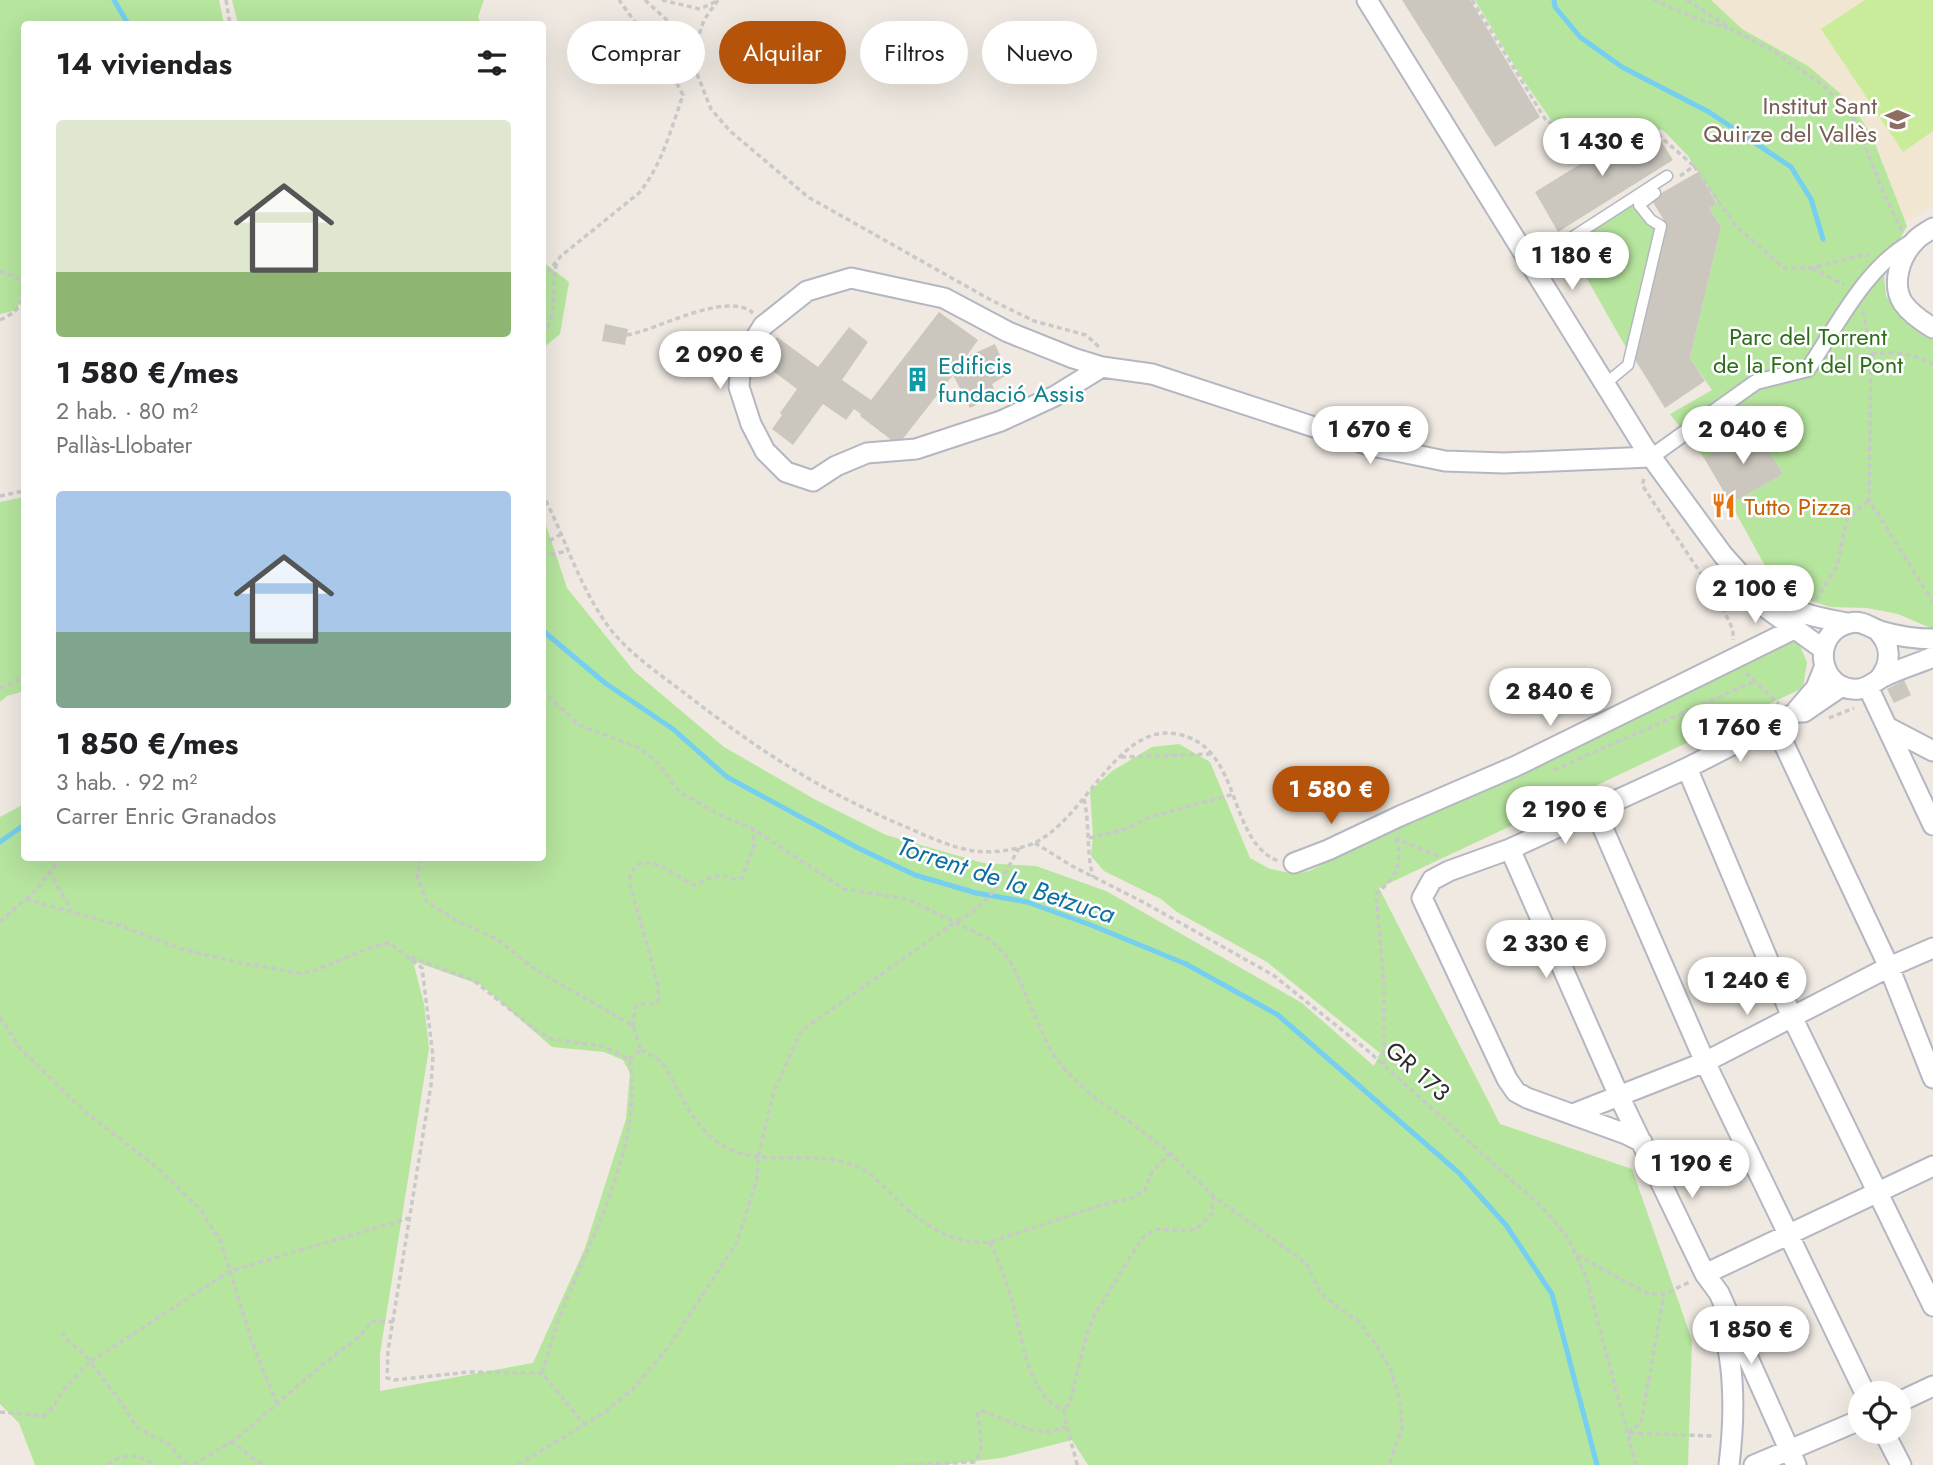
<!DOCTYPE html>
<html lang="es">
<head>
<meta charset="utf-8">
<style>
  :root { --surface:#fff; --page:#f6f6f6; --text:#202124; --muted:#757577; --accent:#b45309 }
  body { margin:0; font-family:Jost,sans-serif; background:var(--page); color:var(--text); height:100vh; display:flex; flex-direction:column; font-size:26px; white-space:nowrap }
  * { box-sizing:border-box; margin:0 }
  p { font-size:23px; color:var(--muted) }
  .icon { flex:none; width:38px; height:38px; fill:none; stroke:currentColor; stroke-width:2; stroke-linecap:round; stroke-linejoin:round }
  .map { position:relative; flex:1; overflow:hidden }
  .drawer { position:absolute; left:21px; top:21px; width:525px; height:840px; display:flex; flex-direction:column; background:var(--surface); border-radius:7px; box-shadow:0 7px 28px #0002 }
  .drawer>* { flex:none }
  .banner { position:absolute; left:567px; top:21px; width:665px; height:63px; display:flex; gap:14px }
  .fabs { position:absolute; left:1848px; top:1381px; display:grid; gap:14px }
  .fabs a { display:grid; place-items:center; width:63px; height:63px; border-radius:50%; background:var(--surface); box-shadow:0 7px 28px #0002; font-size:35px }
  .price { position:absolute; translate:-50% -60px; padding:0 16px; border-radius:24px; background:#fff; color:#222; font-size:23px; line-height:46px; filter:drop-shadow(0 2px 4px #0008) }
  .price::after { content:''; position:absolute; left:50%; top:42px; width:21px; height:16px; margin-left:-10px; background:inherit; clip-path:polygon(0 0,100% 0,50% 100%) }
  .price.active { background:var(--accent); color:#fff }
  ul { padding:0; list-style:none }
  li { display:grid; align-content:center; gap:14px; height:371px; padding:0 35px }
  li span { display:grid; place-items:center; height:217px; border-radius:7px; color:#555 }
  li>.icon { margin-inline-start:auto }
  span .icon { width:126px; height:126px; fill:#fffc; stroke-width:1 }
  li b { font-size:30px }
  h2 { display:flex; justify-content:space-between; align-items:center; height:84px; padding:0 35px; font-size:30px }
  .pill { padding:0 24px; border-radius:32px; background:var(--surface); box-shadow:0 7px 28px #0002; font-size:24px; line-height:63px }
  .pill.active { background:var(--accent); color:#fff }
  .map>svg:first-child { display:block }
</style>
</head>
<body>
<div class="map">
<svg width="1933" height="1465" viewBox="0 0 1933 1465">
  <rect width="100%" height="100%" fill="#efe9e1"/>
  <path fill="#f0e6d1" d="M1711,0H1933V205L1909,220L1901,223L1808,66L1742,29Z"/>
  <path fill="#b6e59e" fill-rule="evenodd" d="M0,0H219L224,24H24V248L21,251L24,287L17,310L0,314Z
    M232,0H484L478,17L481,24H238Z
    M1475,0H1711L1742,29L1808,66L1849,101L1872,136L1907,226L1890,258L1884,277L1886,296L1903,320L1933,338V629L1898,614L1867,608L1831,607L1808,600L1770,575L1731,504L1783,474L1755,428L1704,458L1670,414L1712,390L1690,358L1721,227L1709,208L1717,203L1688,156L1663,130L1631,126L1609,137L1553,123L1518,72Z
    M1632,202L1642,219L1659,228L1628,351L1565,240Z
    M543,262L569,282L560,334L543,348Z
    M24,497V691L7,696L0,702V502Z
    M543,516L567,588L634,671L724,747L816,800L886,835L983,863L1036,866L1106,891L1302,1003L1374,1066L1380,1053L1267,962L1177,912L1161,899L1104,871L1091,856L1093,836L1090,791L1112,771L1152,747L1179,744L1210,762L1250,858L1270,869L1295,874L1309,871L1786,639L1799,644L1807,662L1803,688L1379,888L1500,1124L1632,1169L1692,1340L1688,1465H1088L1072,1440L1001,1458L942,1465H35L19,1423L0,1404V817L24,804V858H542ZM413,961L481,985L552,1047L604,1052L623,1060L630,1073L626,1119L585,1248L533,1363L380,1391V1354L429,1048L424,1004Z"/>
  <path fill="#c9ec9a" d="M1865,0H1933V131L1903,152L1821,29Z"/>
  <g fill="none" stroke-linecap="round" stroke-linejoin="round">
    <path stroke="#75cff0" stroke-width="5" d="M114,0L128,24
      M1554,0L1555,7L1580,37L1622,67L1709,112L1791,167L1811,199L1823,239
      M542,630L605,683L673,729L727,777L858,848L915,875L976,893L1027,902L1091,925L1186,964L1278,1015L1459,1173L1506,1225L1552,1294L1597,1465
      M0,842L24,825"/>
  </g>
  <path fill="#cbc7bf" d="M1402,0H1470L1540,117L1495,147Z
    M1638,133L1652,135L1661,141L1673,160L1558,232L1535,192L1626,136Z
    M1698,172L1717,204L1709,208L1721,227L1690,358L1705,381L1665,408L1632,355L1665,222L1651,199Z
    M939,312L978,340L966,357L995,344L1008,374L992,384L994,389L987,393L989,399L970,408L953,375L898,445L860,416L861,414L854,409L846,420L823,404L793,445L772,429L782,415L780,413L797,389L773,371L776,368L761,358L777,337L818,367L849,327L868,342L842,380L871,400Z
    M605,324L628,329L625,345L602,341Z
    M1755,428L1783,474L1731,504L1704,458Z
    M1904,680L1911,695L1894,703L1887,689Z"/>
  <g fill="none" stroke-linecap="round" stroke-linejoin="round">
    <defs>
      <path id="service" d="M1531,264L1667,176
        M1605,384L1628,365L1661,226L1651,220L1639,205L1655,193"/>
      <path id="pedestrian" d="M1651,457L1756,382L1808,369C1837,326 1865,268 1911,242"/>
      <path id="minor" d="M1367,0L1644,447L1723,555L1761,597L1762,605L1823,649
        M1933,228C1927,232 1919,236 1915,241C1900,256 1891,284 1903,303C1910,313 1923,322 1933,328
        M1102,367L1055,396L1001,421L916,449L867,453L836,466L813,481L786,472L765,451L751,424L739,387L741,361L763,326L807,291L851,278L944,298L1008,332L1073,358L1102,367L1152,374L1372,446L1445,461L1504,463L1651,457
        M1761,597C1774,596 1785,606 1797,611C1813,617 1830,620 1847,623
        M1877,630C1891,644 1892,662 1880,678
        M1933,639C1915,639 1897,636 1880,631C1869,627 1862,620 1850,623C1809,632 1818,693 1859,689C1869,688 1875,681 1883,677C1899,669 1917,664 1933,657
        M1868,687L1933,825
        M1797,710L1816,688L1824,668
        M1774,723L1889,967L1933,1078
        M1887,727L1933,751
        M1687,768L1792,1017L1933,1306
        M1595,810L1705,1062L1865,1393
        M1510,849L1619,1096L1705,1274L1719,1293L1796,1465
        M1294,863L1328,850L1400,816L1516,766L1794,629
        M1573,1114L1705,1062L1889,967L1933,948
        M1642,1142L1626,1134L1527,1098L1516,1092L1507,1079L1422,898L1432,880L1449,871L1510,849L1687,768L1797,712H1804L1842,686
        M1705,1274L1933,1166
        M1719,1315C1736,1362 1735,1416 1729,1465
        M1899,1402L1933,1386
        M1884,1432L1901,1465
        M1754,1465L1860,1420"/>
    </defs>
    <use href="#service" stroke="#b4b7c1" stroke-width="13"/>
    <use href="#pedestrian" stroke="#b4b7c1" stroke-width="18"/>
    <use href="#minor" stroke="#b4b7c1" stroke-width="23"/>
    <path stroke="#c9c9c9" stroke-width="3.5" stroke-dasharray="5 3.5" stroke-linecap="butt" d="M226,0L230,24
      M645,0L668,21L691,59
      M662,0L700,9L717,1
      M1472,0L1547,122L1655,132L1694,166
      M1653,0L1698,19L1728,28
      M1687,0L1733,30L1773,51L1823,85L1854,119L1884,194L1902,231
      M691,58L704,20L718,0
      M678,82L691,59L711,109L730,131L808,197L989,299L1034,321L1086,335L1099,347
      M1680,176L1694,166L1735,225L1784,268H1812L1857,256L1869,255
      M1812,268L1844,285
      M0,271L23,280
      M542,279L561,256L639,193C662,165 671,129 683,95L668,67L619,0
      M1863,311L1871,353L1869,500L1933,602
      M0,320C30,306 19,297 24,270
      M542,334C560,315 550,285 557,262
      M627,335C657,330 727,290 753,313
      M1830,363C1866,354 1898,345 1933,364
      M1644,479L1642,485L1721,604L1733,630V640
      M542,493C566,539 579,588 611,630C632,656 661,675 687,695C757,749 818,789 899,824C923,834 948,847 974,851C991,853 1010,851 1026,846C1083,829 1114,722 1177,734C1243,746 1226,840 1278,861
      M0,496L24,491
      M542,545L561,534
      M542,556L568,551
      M1816,600L1837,566L1847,519L1869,500
      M1746,673L1779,704
      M0,688L24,678
      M542,690L579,725L640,748L658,763L676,788L683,794L718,814L753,829L844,889L907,899L991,940L1008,958L1014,968L1051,1052L1067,1072L1092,1096L1134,1125L1170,1153L1213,1196L1306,1263L1320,1292L1336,1306L1358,1321L1375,1343L1391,1370L1400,1401L1402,1429L1389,1465
      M1829,718L1854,708
      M1121,757L1211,754
      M1554,770L1755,681
      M1084,799C1090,825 1086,851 1093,877
      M1399,837L1397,839L1438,856
      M1089,838L1126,829L1150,817L1234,794
      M1035,843L1072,866L1143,902L1273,975L1367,1050L1545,1210L1568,1238L1586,1277L1636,1465
      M422,858L417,875L426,901L459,922L497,939L533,968L633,1026L641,1050
      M49,871L71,910
      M26,899L125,927L181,949L242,963L299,973L311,972L372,947L389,943L422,968L433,1056L431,1085L388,1351L387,1378L394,1380L469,1372L542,1373L584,1424
      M0,922L38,888L61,858
      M411,957L473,980L536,1030L552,1039L605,1047L629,1059C646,1130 595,1231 568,1296C557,1321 550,1347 542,1373
      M0,1017L19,1047L84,1111L154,1165L200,1209L221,1242L252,1342L277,1404
      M633,1026L635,1007L641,1004H656L659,999L658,985L629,881C638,841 675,877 694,885C714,877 715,872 737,880L742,878L754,846L753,829
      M641,1050C647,1053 654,1056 660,1061C666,1066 669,1076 674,1083C686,1106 699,1131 722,1145C759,1169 813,1148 856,1166C871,1172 882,1185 893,1196C919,1222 952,1246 990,1242L1101,1205L1132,1198L1145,1190L1152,1172L1170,1153
      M629,1059L641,1050
      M1384,1064V984L1376,894C1396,877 1404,864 1396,838
      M990,1242C999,1262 1007,1283 1013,1304C1022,1337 1028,1397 1064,1410
      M1577,1255L1648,1294H1664L1690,1282
      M62,1332C69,1346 82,1349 90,1362L230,1271L409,1218
      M0,1412L44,1416L55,1405L62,1391L90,1362L122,1403L136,1427L168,1444L187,1465
      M1628,1433L1641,1423L1664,1294
      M1630,1433L1713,1436
      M230,1442C242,1447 251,1459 264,1465
      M108,1465C124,1451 138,1455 155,1465
      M194,1465L237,1438L327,1361L360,1336L372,1321L393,1322
      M518,1465L605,1412L632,1390L668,1348L737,1242L757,1179L758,1157L774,1091L801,1031L954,923C992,903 999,883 1019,848
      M902,1465L974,1462C987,1449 978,1430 978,1412L983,1411L1031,1430L1048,1432L1066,1427
      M1077,1465C1073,1446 1066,1429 1064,1410L1070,1402L1086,1337L1094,1316L1142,1238L1156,1229L1185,1231L1196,1229L1212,1214L1213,1196"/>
    <use href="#service" stroke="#fff" stroke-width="10"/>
    <use href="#pedestrian" stroke="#fff" stroke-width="14"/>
    <use href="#minor" stroke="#fff" stroke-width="19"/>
  </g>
  <defs>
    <symbol id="school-bare" viewBox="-9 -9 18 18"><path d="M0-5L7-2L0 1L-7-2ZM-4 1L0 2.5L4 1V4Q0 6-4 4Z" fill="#8d6e63" stroke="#fff" stroke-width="2.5" paint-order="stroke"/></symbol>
    <symbol id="building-bare" viewBox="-9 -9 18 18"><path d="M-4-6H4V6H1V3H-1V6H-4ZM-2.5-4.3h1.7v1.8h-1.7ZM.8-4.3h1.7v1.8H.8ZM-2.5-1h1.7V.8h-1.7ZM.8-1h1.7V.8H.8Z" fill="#0f9aa8" stroke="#fff" stroke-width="2.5" paint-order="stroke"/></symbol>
    <symbol id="restaurant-bare" viewBox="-9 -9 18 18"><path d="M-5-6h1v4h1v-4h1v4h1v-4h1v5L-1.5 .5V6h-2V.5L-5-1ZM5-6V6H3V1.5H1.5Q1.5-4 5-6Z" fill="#e8710a" stroke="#fff" stroke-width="2.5" paint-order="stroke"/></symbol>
  </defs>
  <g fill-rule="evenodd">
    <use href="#school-bare" x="1880" y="102" width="35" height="35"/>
    <use href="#building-bare" x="900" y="362" width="35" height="35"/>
    <use href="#restaurant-bare" x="1706" y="488" width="35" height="35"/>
  </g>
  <g text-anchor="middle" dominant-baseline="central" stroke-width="5" stroke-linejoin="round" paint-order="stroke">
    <g font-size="24" fill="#785e54" stroke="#fff" text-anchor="end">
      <text x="1877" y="105">Institut Sant<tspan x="1877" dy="28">Quirze del Vallès</tspan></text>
    </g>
    <g font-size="24" fill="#2c6e1b" stroke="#fff">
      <text x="1808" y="336">Parc del Torrent<tspan x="1808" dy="28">de la Font del Pont</tspan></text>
    </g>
    <g font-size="24" fill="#0d838f" stroke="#fff" text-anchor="start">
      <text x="938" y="365">Edificis<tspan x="938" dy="28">fundació Assis</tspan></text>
    </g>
    <g font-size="24" fill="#c56008" stroke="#fff" text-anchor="start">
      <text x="1744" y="506">Tutto Pizza</text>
    </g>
    <g font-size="24" fill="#2e2e2e" stroke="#fff">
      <text transform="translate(1418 1071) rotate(41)">GR 173</text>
    </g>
    <g font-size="26" font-style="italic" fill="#0d6fa3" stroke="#fff">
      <text transform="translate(1006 880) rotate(18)">Torrent de la Betzuca</text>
    </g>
  </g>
</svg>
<div class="fabs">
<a><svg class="icon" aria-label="locate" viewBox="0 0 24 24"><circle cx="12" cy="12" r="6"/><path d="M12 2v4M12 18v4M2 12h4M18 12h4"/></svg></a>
</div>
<b class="price" style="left:1602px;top:178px">1 430 €</b>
<b class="price" style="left:1572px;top:292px">1 180 €</b>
<b class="price" style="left:720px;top:391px">2 090 €</b>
<b class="price" style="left:1370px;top:466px">1 670 €</b>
<b class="price" style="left:1743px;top:466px">2 040 €</b>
<b class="price" style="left:1755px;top:625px">2 100 €</b>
<b class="price" style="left:1550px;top:728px">2 840 €</b>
<b class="price" style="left:1740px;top:764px">1 760 €</b>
<b class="price active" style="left:1331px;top:826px">1 580 €</b>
<b class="price" style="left:1565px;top:846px">2 190 €</b>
<b class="price" style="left:1546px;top:980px">2 330 €</b>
<b class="price" style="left:1747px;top:1017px">1 240 €</b>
<b class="price" style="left:1692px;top:1200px">1 190 €</b>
<b class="price" style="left:1751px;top:1366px">1 850 €</b>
<div class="banner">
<a class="pill">Comprar</a>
<a class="pill active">Alquilar</a>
<a class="pill">Filtros</a>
<a class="pill">Nuevo</a>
</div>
<section class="drawer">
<h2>14 viviendas<svg class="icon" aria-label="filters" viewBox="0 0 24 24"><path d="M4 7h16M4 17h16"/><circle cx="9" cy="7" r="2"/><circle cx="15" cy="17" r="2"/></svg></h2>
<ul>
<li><span style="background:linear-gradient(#dfe7d0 70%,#8fb573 0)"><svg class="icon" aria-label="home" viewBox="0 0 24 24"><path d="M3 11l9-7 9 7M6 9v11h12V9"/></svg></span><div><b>1 580 €/mes</b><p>2 hab. · 80 m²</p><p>Pallàs-Llobater</p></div></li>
<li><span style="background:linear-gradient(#a9c7e8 65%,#7fa58c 0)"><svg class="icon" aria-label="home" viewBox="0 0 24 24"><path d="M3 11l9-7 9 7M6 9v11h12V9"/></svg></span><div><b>1 850 €/mes</b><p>3 hab. · 92 m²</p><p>Carrer Enric Granados</p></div></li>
</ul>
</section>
</div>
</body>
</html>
